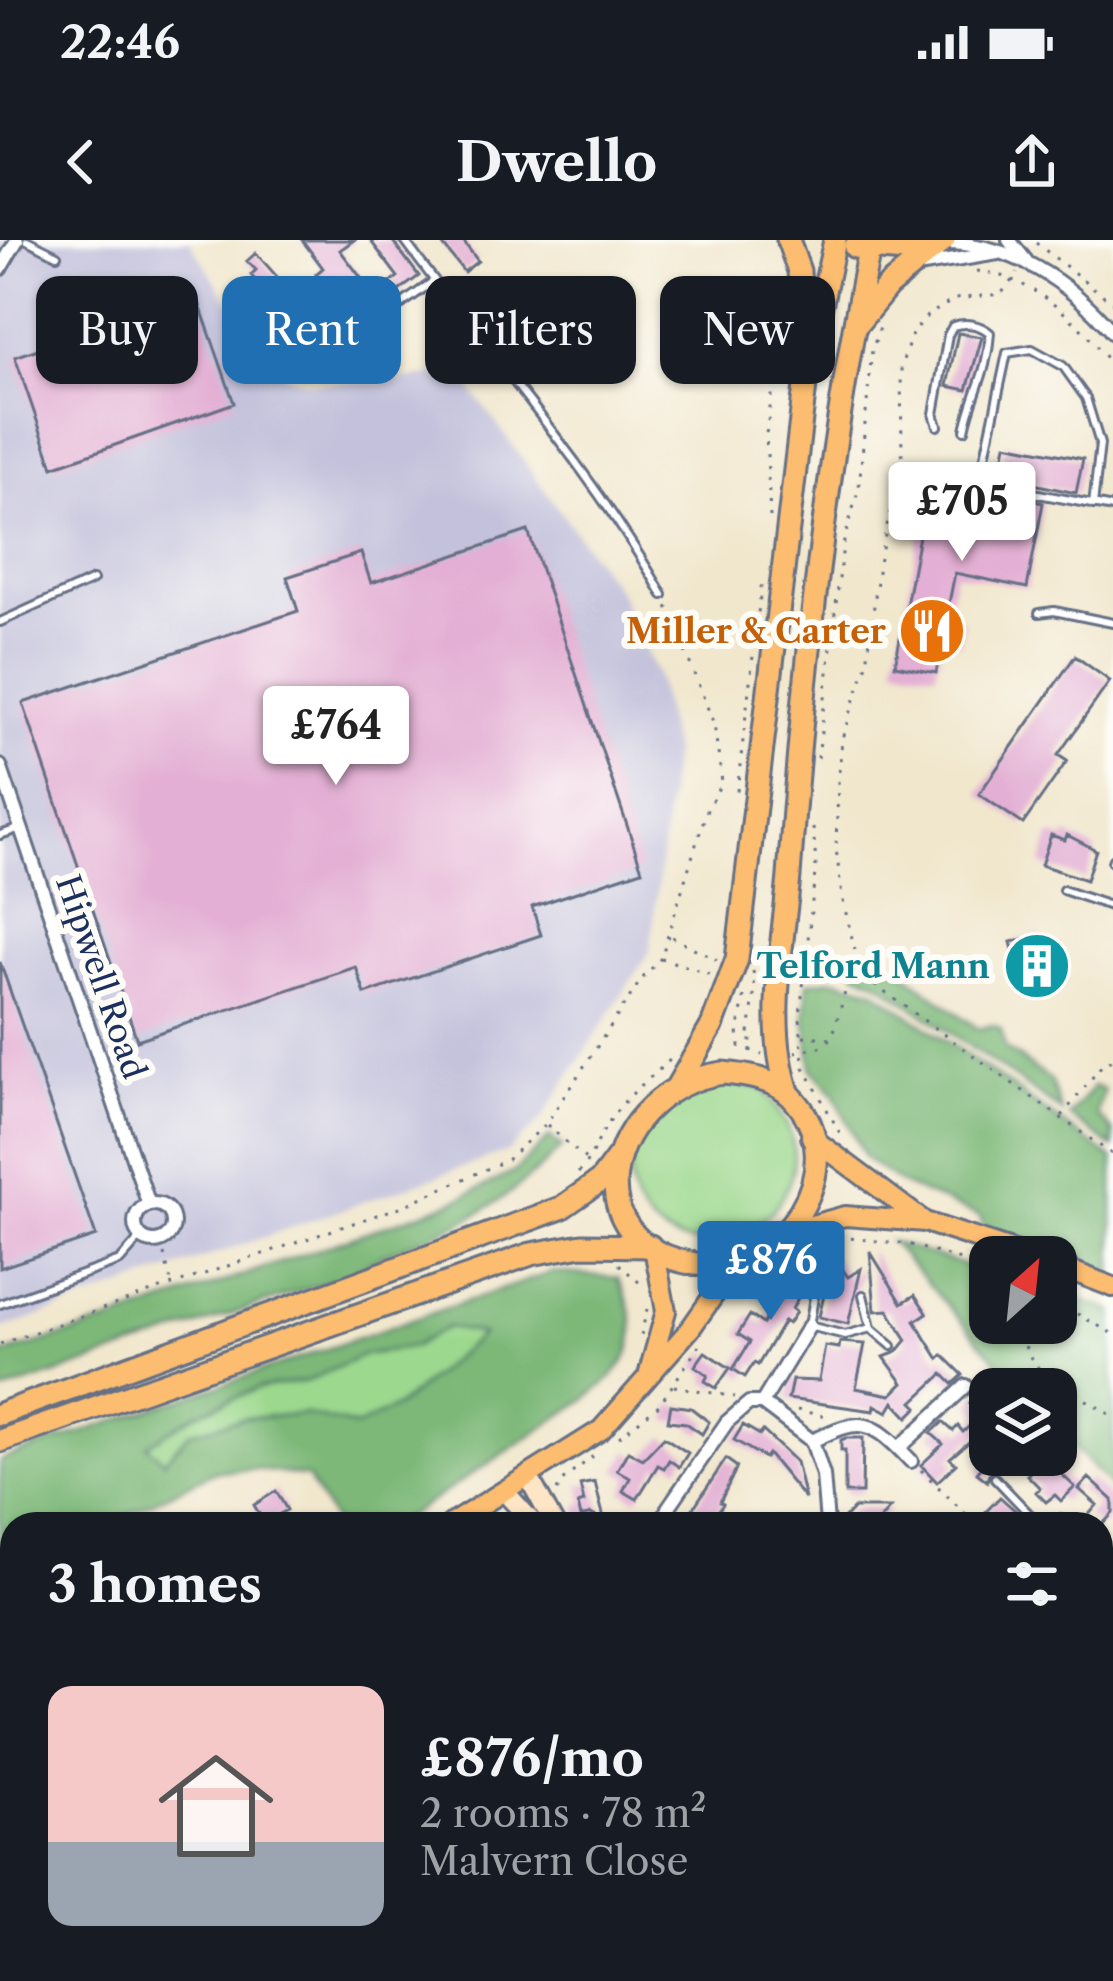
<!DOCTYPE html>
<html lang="en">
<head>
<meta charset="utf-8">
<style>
  :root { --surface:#171b24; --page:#20242c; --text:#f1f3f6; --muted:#9ea1a6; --accent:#1f6fb2 }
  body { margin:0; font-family:"Libre Caslon Text",serif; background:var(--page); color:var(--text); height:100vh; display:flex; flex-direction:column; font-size:45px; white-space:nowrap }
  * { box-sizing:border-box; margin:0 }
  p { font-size:39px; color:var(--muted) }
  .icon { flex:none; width:66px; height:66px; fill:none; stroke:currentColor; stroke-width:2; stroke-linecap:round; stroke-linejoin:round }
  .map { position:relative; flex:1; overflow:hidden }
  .details { position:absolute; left:0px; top:1272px; width:1113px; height:471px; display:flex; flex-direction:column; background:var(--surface); border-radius:36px 36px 0 0; box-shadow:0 3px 9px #0004 }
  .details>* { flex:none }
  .guide { position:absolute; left:36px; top:36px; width:1041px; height:108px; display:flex; gap:24px }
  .needle { width:78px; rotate:27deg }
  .fabs { position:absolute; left:969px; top:996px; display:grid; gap:24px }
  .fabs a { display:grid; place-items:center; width:108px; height:108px; border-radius:24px; background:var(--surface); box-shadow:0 3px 9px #0004; font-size:60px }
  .price { position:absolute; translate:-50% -102px; padding:0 27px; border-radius:12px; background:#fff; color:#222; font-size:39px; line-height:78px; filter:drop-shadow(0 3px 6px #0008) }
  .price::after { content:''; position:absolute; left:50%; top:72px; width:36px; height:27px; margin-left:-18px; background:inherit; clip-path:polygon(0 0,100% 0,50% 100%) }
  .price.on { background:var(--accent); color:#fff }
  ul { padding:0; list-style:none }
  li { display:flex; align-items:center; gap:36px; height:300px; padding:0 48px }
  li span { display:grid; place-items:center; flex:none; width:336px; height:240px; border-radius:24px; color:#555 }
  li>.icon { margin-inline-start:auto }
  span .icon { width:144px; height:144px; fill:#fffc; stroke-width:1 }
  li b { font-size:51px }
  h2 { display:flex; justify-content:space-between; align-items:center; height:144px; padding:0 48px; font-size:51px }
  .pill { padding:0 42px; border-radius:24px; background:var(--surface); box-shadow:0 3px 9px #0004; font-size:42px; line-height:108px }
  .pill.on { background:var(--accent); color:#fff }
  .status { display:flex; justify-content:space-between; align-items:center; height:84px; padding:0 60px; background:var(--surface); direction:ltr }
  .status svg { height:33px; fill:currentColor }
  header { display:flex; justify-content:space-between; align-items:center; height:156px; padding:0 48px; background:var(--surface); font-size:54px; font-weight:700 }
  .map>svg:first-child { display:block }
</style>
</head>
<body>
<div class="status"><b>22:46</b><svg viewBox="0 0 49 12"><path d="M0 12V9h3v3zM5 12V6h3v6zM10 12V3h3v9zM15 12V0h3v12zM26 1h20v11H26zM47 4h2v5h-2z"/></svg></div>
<header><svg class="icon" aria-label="back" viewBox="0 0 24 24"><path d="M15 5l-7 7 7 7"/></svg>Dwello<svg class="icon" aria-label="share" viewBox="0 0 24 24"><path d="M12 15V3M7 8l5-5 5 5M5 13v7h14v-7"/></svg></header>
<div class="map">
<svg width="1113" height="1741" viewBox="0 0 1113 1741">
  <rect width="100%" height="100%" fill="#fdfcf7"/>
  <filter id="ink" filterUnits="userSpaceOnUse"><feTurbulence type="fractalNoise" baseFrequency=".00833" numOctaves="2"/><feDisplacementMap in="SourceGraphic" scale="24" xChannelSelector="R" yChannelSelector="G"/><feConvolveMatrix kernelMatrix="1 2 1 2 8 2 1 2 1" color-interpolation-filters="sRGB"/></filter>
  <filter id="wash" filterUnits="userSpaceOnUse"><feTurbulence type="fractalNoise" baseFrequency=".004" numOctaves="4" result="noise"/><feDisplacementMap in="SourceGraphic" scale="48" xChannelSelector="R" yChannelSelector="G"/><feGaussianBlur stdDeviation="2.7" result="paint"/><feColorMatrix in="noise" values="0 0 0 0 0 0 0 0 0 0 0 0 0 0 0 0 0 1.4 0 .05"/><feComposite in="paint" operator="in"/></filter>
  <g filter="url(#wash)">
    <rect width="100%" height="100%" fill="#f1e7cd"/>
    <path fill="#c3c1db" d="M0,0H189L269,123L287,136L311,143H377L459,132L619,352L656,433L673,512L650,711L541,880L509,911L0,1090Z"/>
    <path fill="#9cd88d" stroke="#5c8476" stroke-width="3" d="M717,842L763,849C774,864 786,879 791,896C813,978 695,1044 642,972C630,955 627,930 635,910C647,878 685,851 717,842Z
      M447,1087L483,1094L401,1164L357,1187L305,1174L164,1222L146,1204L199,1172L259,1148L307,1141L364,1115L414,1106Z
      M825,1731H949L946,1741H826Z"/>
    <path fill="#7db878" stroke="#4c746b" stroke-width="3" fill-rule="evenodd" d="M864,713L898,728L978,789L993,785L1001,790L1005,808L1050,840L1061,871L877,741L856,732Z
      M833,739L873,749L1113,919V1032L983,985L980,976L903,945L865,918L833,852L812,829L805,775L808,742Z
      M1094,846L1104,850L1097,875L1113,891V908L1069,876Z
      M550,897L562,907C528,942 491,970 446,989C410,1005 387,1009 353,1033L0,1153V1115L116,1080L447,964L514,932Z
      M891,1002L990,1033V1083H1056V1053L1113,1071V1250L1056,1187V1149H1022Z
      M553,1032L618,1038C648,1100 633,1124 580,1163L396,1284H335L307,1237L255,1229L215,1231L109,1284H12V1333L0,1339V1220ZM447,1087L482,1094L401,1164L357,1187L305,1174L244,1178L190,1192L164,1221L147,1205L199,1172L259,1148L307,1141L364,1115L414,1106Z"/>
    <g id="blocks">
      <path fill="#e3afd4" d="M302,0H354L340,10L374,55L398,37L370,0H392L419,36L311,116L260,57L264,52L251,35L256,30L247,21L256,13L279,39L274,43L314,96L345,73L316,34L323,28Z
        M439,0H462L478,21L464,32Z
        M196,54L234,163L53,227L15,117Z
        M958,93L982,97L967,150L947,146Z
        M1006,204L1083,219L1076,253L1000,237Z
        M928,247L995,260L997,253L1043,263L1027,348L955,333L946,378L964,381L960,404L942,400L936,433L895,425Z
        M528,291L642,630L532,667L541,695L365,754L356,727L137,800L23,463L298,371L287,337L361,313L371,343Z
        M1075,416L1110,441L1058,515L1067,521L1023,584L979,554Z
        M1051,595L1065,600L1067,595L1096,610L1086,640L1041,625Z
        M1040,695L1046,715L1054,713L1060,737L1053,739L1056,749L1026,757L1011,702Z
        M0,722L96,996L0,1028Z
        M870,1011L902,1063L915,1055L927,1073L915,1081L939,1119L943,1115L963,1135L953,1144L943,1134L913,1162L918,1167L908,1177L894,1162L888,1172L875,1165L874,1171L788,1159L792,1140L819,1141L825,1106L839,1108L840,1102L865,1104L856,1148L891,1155L903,1143L884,1117L897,1112L907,1100L888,1070L875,1071Z
        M833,1016L848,1037L861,1029L848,1084L819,1077Z
        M818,1020L792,1069L796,1072L788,1084L784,1081L758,1125L754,1123L745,1137L733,1129L750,1102L738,1094L750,1075L763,1084L792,1037Z
        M705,1112L730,1128L716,1148L705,1141L708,1135L695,1126Z
        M981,1152L990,1161V1184L950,1218L956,1224L937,1242L921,1225L943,1204L931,1193L943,1182L953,1191L958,1186L963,1192L981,1175L970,1164Z
        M671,1165L691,1168L709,1182L702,1194L686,1183L668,1181Z
        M743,1185L760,1195L763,1191L796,1222L805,1259L768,1214L765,1218L734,1200Z
        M664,1197L688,1213L679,1227L669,1220L664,1228L658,1225L637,1259L623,1251L630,1238L617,1230L628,1211L643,1219Z
        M846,1198H863L862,1253H845V1210H841V1200Z
        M992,1215H1041L1075,1247L1061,1261L1055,1255L1046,1262L1036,1252L1040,1248L1027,1235L1032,1230L1006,1218L989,1234L987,1241L977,1233Z
        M726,1219L737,1227L720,1262L723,1264L711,1282L692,1270Z
        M1089,1238L1113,1260V1273L1101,1286L1087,1277L1097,1265L1079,1249Z
        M595,1242L599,1259L605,1282L591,1274L581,1277L578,1264L584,1262L580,1245Z
        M276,1251L287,1270L276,1276L281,1284H265L254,1265Z
        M1000,1257L1018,1273L1008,1284H974Z
        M854,1268H890L876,1284H839Z
        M1113,1461V1516L1101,1500V1470Z"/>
    </g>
  </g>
  <g filter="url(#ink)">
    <use href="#blocks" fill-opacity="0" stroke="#666f85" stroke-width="3"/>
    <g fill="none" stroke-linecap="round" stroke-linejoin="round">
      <defs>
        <path id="lane" d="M27,0L57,15
          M404,0C491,118 591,228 663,355
          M260,66L297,118L315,126L434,41
          M938,186L934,174L948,95L953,86C965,82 980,84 990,93C988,132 972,155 965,190
          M1093,265L1100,204L1086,158L1063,126L1032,109L1007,113L984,221L990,240L1001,247L1113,268
          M1039,373L1054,371L1113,383
          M0,382L93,340
          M0,595L18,589
          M1112,622L1113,619
          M1063,650L1113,667
          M817,1040L809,1086L845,1095L871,1088L863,1055
          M0,1064L120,1021L141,997
          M871,1088L892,1106
          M995,1238L1039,1284"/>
        <path id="street" d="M1009,0L1026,21
          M942,3C1011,2 1070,42 1113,93
          M917,26L998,13
          M0,29L17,0
          M0,526L149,965
          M135 983a19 19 0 1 1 38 0a19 19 0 1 1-38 0Z
          M762,1163L809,1086
          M812,1201L823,1235L827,1284
          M899,1208L966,1146
          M663,1284L668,1268L727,1182L749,1163H762L812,1201C863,1175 872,1180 911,1221
          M1058,1284L1061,1281
          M0,1428L12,1417
          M0,1618L7,1623
          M36,1741L41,1731
          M670,1741L676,1731"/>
        <path id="secondary" d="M529,1238L554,1284
          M505,1252L534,1284
          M1101,1402L1113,1414
          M1101,1654L1113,1647
          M367,1731L375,1741
          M1072,1731L1074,1741
          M210,1741L215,1731"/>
        <path id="primary" d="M811,897L925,982
          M787,992L845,976L925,982L1033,1017
          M1056,1025L1113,1047
          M649,1132L666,1071L654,1009
          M451,1284L601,1190L690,1089L737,1022
          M0,1718L12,1704"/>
        <path id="highway" d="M788,0L799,31L804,113
          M855,7L905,11L931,9
          M857,84L888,46L944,0
          M723,833C745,835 774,839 791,856C857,923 783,1037 696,1024C567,1005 605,850 723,833Z
          M678,845L712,786L737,719L806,137L835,0
          M789,854C765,786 783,706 789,636C804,424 828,209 871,0
          M0,1174L561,968L600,941L618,917
          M0,1201L531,1014L582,1005L650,1006"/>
      </defs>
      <use href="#lane" stroke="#666f85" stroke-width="12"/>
      <use href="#street" stroke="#666f85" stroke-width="18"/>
      <use href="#secondary" stroke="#666f85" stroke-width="24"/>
      <use href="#primary" stroke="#666f85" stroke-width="24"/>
      <use href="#highway" stroke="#666f85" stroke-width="27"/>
      <path stroke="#666f85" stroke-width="3" stroke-dasharray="3 9" stroke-linecap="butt" d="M1036,3L1113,63
        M977,31C1032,36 1084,85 1113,128
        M770,277L766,194L783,84
        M818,518L843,305L859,247L872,110L881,84
        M737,551L762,340
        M813,588L816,623L800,776L802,812L804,827L842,897
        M672,697L717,720
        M661,718L709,734
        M753,731L755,749L748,801H758
        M853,735L873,744L1113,915
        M744,757L738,792L740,806L762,815
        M803,796L830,798
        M795,812L820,807L832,798L856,714L842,657L836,608L838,543L842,498L867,424L879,323L902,216L901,126L912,94L927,76L955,59L1001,54L1018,33
        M1062,876L1102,825L1113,819
        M547,885L589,922
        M578,933C593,918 597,899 609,882C625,856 651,838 673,817
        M839,997L908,1004L990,1029
        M164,1014L172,1046
        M619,1024L643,1046
        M740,1050L760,1033
        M1056,1062L1113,1094
        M1032,1083L1025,1110L1042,1133L1113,1176
        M641,1095L647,1069
        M0,1104L403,966L507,920L546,884L641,740L661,718L707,569L722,542L714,484L666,363
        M674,1146L735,1157
        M797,1170L828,1177
        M619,1197L659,1165L699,1106
        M921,1230L976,1284
        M557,1251L562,1241L597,1213
        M566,1731L589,1741
        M14,1741L20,1731
        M897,1741V1731"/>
      <use href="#lane" stroke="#fff" stroke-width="6"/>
      <use href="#street" stroke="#fff" stroke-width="12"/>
      <use href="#secondary" stroke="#fee5c5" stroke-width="18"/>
      <use href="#primary" stroke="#fcbd6f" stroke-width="18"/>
      <use href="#highway" stroke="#fcbd6f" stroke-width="21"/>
    </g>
  </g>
  <defs>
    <symbol id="restaurant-disc" viewBox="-11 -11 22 22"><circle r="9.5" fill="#e8710a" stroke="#fdfcf7"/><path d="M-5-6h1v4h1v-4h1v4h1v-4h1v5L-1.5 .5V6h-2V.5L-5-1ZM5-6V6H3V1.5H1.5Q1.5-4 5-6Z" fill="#fff"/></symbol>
    <symbol id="building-disc" viewBox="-11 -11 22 22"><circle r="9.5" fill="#0f9aa8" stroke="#fdfcf7"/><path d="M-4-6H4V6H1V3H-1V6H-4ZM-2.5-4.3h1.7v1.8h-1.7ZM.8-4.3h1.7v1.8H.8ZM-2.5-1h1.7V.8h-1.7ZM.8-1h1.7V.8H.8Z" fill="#fff"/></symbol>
  </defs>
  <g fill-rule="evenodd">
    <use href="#restaurant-disc" x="894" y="353" width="76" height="76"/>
    <use href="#building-disc" x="999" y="688" width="76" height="76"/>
  </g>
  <g text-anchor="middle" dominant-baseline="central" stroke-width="12" stroke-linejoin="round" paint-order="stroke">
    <g font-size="33" font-weight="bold" fill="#c56008" stroke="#fdfcf7" text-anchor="end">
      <text x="886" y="391">Miller &amp; Carter</text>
    </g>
    <g font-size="33" font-weight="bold" fill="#0d838f" stroke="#fdfcf7" text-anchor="end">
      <text x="990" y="726">Telford Mann</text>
    </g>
    <g font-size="33" fill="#1b2f5e" stroke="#fdfcf7">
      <text transform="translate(101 737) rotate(71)">Hipwell Road</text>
    </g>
  </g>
</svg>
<div class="fabs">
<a><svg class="needle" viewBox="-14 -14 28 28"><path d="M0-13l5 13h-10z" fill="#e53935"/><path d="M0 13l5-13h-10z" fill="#9ea1a6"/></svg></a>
<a><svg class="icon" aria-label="layers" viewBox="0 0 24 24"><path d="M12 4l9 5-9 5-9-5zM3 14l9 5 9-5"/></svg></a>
</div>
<b class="price" style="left:962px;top:324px">£705</b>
<b class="price" style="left:336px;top:548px">£764</b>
<b class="price on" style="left:771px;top:1083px">£876</b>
<div class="guide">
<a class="pill">Buy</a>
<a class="pill on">Rent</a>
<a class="pill">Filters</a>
<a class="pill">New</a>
</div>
<section class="details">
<h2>3 homes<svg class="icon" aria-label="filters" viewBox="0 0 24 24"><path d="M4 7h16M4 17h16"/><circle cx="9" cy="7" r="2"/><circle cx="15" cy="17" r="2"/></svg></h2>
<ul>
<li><span style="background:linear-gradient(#f6c9c9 65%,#9aa5b1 0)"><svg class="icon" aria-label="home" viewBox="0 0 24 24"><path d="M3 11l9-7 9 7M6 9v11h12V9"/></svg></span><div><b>£876/mo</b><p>2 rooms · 78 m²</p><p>Malvern Close</p></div></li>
</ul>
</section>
</div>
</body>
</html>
